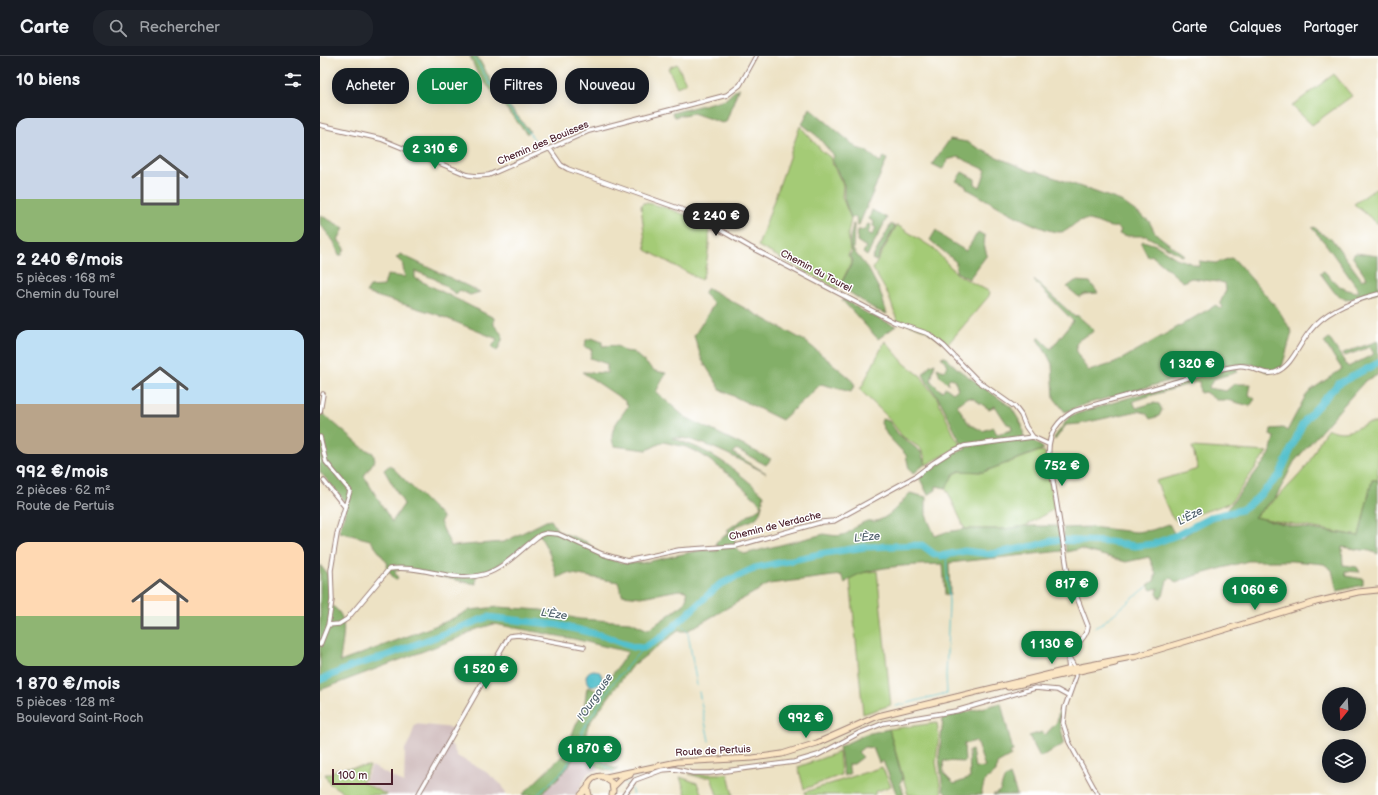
<!DOCTYPE html>
<html lang="fr">
<head>
<meta charset="utf-8">
<style>
  :root { --surface:#171b24; --page:#20242c; --text:#f1f3f6; --muted:#9ea1a6; --line:#363941; --accent:#0b8043 }
  body { margin:0; font-family:"Balsamiq Sans",sans-serif; background:var(--page); color:var(--text); height:100vh; display:flex; flex-direction:column; font-size:15px; white-space:nowrap }
  * { box-sizing:border-box; margin:0 }
  p { font-size:13px; color:var(--muted) }
  .icon { flex:none; width:22px; height:22px; fill:none; stroke:currentColor; stroke-width:2; stroke-linecap:round; stroke-linejoin:round }
  .map { position:relative; flex:1; overflow:hidden }
  .drawer { display:flex; flex-direction:column; background:var(--surface); width:320px }
  .drawer>* { flex:none }
  .banner { position:absolute; left:12px; top:12px; width:380px; height:36px; display:flex; gap:8px }
  .needle { width:26px; rotate:198deg }
  .buttons { position:absolute; left:1002px; top:631px; display:grid; gap:8px }
  .buttons a { display:grid; place-items:center; width:44px; height:44px; border-radius:50%; background:var(--surface); box-shadow:0 2px 10px #0003; font-size:20px }
  .scale { position:absolute; left:12px; bottom:10px; width:61px; box-sizing:border-box; padding-left:4px; border:2px solid #4a1f2b; border-top:0; font-size:11px; line-height:14px; white-space:nowrap; color:#4a1f2b; -webkit-text-stroke:3px #fff; paint-order:stroke }
  .price { position:absolute; translate:-50% -34px; padding:0 9px; border-radius:14px; background:var(--accent); color:#fff; font-size:13px; line-height:26px; filter:drop-shadow(0 1px 2px #0008) }
  .price::after { content:''; position:absolute; left:50%; top:24px; width:12px; height:9px; margin-left:-6px; background:inherit; clip-path:polygon(0 0,100% 0,50% 100%) }
  .price.current { background:#222; color:#fff }
  ul { padding:0; list-style:none }
  li { display:grid; align-content:center; gap:8px; height:212px; padding:0 16px }
  li span { display:grid; place-items:center; height:124px; border-radius:12px; color:#555 }
  li>.icon { margin-inline-start:auto }
  span .icon { width:72px; height:72px; fill:#fffc; stroke-width:1 }
  li b { font-size:17px }
  h2 { display:flex; justify-content:space-between; align-items:center; height:48px; padding:0 16px; font-size:17px }
  .pill { padding:0 14px; border-radius:16px; background:var(--surface); box-shadow:0 2px 10px #0003; font-size:14px; line-height:36px }
  .pill.current { background:var(--accent); color:#fff }
  header { display:flex; align-items:center; gap:24px; box-sizing:border-box; height:56px; padding:0 20px; background:var(--surface); border-bottom:1px solid var(--line) }
  header strong { font-size:19px }
  nav { display:flex; gap:22px; margin-inline-start:auto; font-size:14px }
  .search { width:280px; height:36px; background:var(--page); display:flex; align-items:center; gap:10px; box-sizing:border-box; padding:0 14px; border-radius:16px; color:var(--muted); font-size:15px }
  main { display:flex; flex:1; min-height:0 }
  .map>svg:first-child { display:block }
</style>
</head>
<body>
<header>
<strong>Carte</strong>
<div class="search"><svg class="icon" aria-label="search" viewBox="0 0 24 24"><circle cx="10" cy="10" r="6"/><path d="M15 15l6 6"/></svg>Rechercher</div>
<nav><a>Carte</a><a>Calques</a><a>Partager</a></nav>
</header>
<main>
<section class="drawer">
<h2>10 biens<svg class="icon" aria-label="filters" viewBox="0 0 24 24"><path d="M4 7h16M4 17h16"/><circle cx="9" cy="7" r="2"/><circle cx="15" cy="17" r="2"/></svg></h2>
<ul>
<li><span style="background:linear-gradient(#c9d6e8 65%,#8fb573 0)"><svg class="icon" aria-label="home" viewBox="0 0 24 24"><path d="M3 11l9-7 9 7M6 9v11h12V9"/></svg></span><div><b>2 240 €/mois</b><p>5 pièces · 168 m²</p><p>Chemin du Tourel</p></div></li>
<li><span style="background:linear-gradient(#bfe0f5 60%,#b9a48a 0)"><svg class="icon" aria-label="home" viewBox="0 0 24 24"><path d="M3 11l9-7 9 7M6 9v11h12V9"/></svg></span><div><b>992 €/mois</b><p>2 pièces · 62 m²</p><p>Route de Pertuis</p></div></li>
<li><span style="background:linear-gradient(#ffd9b3 60%,#8fb573 0)"><svg class="icon" aria-label="home" viewBox="0 0 24 24"><path d="M3 11l9-7 9 7M6 9v11h12V9"/></svg></span><div><b>1 870 €/mois</b><p>5 pièces · 128 m²</p><p>Boulevard Saint-Roch</p></div></li>
</ul>
</section>
<div class="map">
<svg width="1058" height="739" viewBox="0 0 1058 739">
  <rect width="100%" height="100%" fill="#fff"/>
  <filter id="ink" filterUnits="userSpaceOnUse"><feTurbulence type="fractalNoise" baseFrequency=".025" numOctaves="2"/><feDisplacementMap in="SourceGraphic" scale="8" xChannelSelector="R" yChannelSelector="G"/><feConvolveMatrix kernelMatrix="1 2 1 2 8 2 1 2 1" color-interpolation-filters="sRGB"/></filter>
  <filter id="wash" filterUnits="userSpaceOnUse"><feTurbulence type="fractalNoise" baseFrequency=".012" numOctaves="4" result="noise"/><feDisplacementMap in="SourceGraphic" scale="16" xChannelSelector="R" yChannelSelector="G"/><feGaussianBlur stdDeviation="0.9" result="paint"/><feColorMatrix in="noise" values="0 0 0 0 0 0 0 0 0 0 0 0 0 0 0 0 0 1.4 0 .05"/><feComposite in="paint" operator="in"/></filter>
  <g filter="url(#wash)">
    <rect width="100%" height="100%" fill="#ede2c4"/>
    <path fill="#d2bfc0" d="M95,668L134,672L127,686L132,689L137,700L166,716L182,729L187,739H69L44,726L52,710L84,727L85,693L91,682Z
      M260,693L280,713L268,717L256,739H221L245,715Z"/>
    <path fill="#a4cb76" stroke="#777550" d="M357,8L366,27L357,31L348,12Z
      M1014,18L1032,40L992,69L972,50Z
      M480,70L502,95L511,102V105L523,129L522,141L531,163L528,178L530,195L528,200L532,205L518,233L438,190Z
      M1058,131V168L1034,148Z
      M323,147C334,146 382,163 388,173C392,180 386,217 381,224L326,194L321,150Z
      M577,169L613,192L638,219L670,236L669,240L627,289L605,274L577,264L568,238L553,213Z
      M565,285L585,308L601,320L608,331L616,340L635,381L642,389L606,409L605,401L600,392L582,380L567,360L540,334Z
      M1049,367H1058V424H1052L1039,480L934,461C948,451 974,426 985,412C994,400 998,384 1008,373C1029,380 1031,373 1049,367Z
      M872,391L947,396L910,447L857,465L851,460L836,425L878,413Z
      M720,395L725,396L734,453L705,470L685,473H645L626,432L633,419L640,415L663,416Z
      M557,515L571,649L543,658L530,522L539,517Z
      M617,667L619,680L616,706L622,739H588L569,673Z
      M519,696L521,719L484,733L478,711Z
      M50,710L42,726L67,739H28L10,728L5,718H11L16,713Z
      M562,711L571,730L555,736V739H486L485,736Z
      M369,718H408L413,739H397L391,721H379Z
      M360,721L377,727L382,739H366Z"/>
    <path fill="#83af67" stroke="#666749" fill-rule="evenodd" d="M150,0H157L179,38L210,75L207,78L157,17Z
      M419,31L406,66L402,67L373,57L354,61L352,57L406,43Z
      M490,52L537,92L546,95L560,106L564,101L567,103L539,169H537L536,161L531,162L524,143V129L512,104L514,100L497,80L482,68Z
      M630,83L647,86L670,98L712,116L716,115L801,145L829,165L834,175L840,181L864,199L862,200L826,180H808L799,178L801,174L797,171C786,173 776,163 765,164C754,164 751,175 741,176C722,178 666,143 647,133L646,130L636,125L642,116L655,123V128L660,131L666,114L638,101L627,104L625,111L622,113L612,108Z
      M552,154L567,162L547,200L543,197L546,191L537,185L538,174H544L548,168L551,169L548,177L552,179L556,172L553,170L554,166L549,163Z
      M0,159L24,172L18,184L25,192L22,199H19L14,186L0,168Z
      M533,168H534L533,194L549,214L560,235L567,258L556,254L520,230L533,205L529,200L532,196C527,187 532,176 533,168Z
      M571,168L575,171L556,205L552,203Z
      M994,171L1006,181L1011,182L1042,224L1047,222L1032,200L1036,197L1058,200V236L1026,244L1015,237L1000,217L1004,215C1014,226 1023,236 1039,236L1038,233L1005,187L992,172Z
      M616,174L626,183L646,195L658,176L665,180L664,189L667,199L649,223L636,216V206L610,184Z
      M823,185L836,189L856,202L879,210V205L896,207L911,202L915,204L958,253L972,276L962,311L948,316L932,308L907,309L766,348L745,356L734,342L732,308L727,298L717,283L719,281L731,293L753,265L714,225L715,224L755,261L757,259L774,274C772,278 764,280 759,284C750,291 764,309 769,315L795,307L896,249L901,253L903,251L900,247L906,234L905,227L871,222L863,226L831,199L828,201L821,187Z
      M80,198L160,236L150,239L140,234L136,238L115,223L95,215V222L174,262V269C184,281 185,279 177,295L172,291L177,283L116,258L46,237L50,231L64,230L67,219L85,221L82,206L76,202Z
      M755,225L770,226L778,237L765,238L759,241L747,231Z
      M388,232L485,285L530,322L535,329L531,336L501,328L462,364L401,334L382,304L374,280L394,248L383,237Z
      M523,243L548,258L576,270L558,283L522,244Z
      M272,282L282,286V290C290,290 297,287 304,295L313,296L335,315L346,317L336,336L365,361L451,403L446,409L416,393L413,397L446,417C423,406 376,379 352,382C394,396 411,410 444,439C439,466 439,461 415,471C414,483 413,492 424,498L504,478C532,484 527,472 547,465C550,464 553,466 556,465C570,462 581,446 590,437L606,441V459L615,480L626,476L645,473H685L705,470H738L742,495L629,507L630,539H625L623,508C598,509 542,509 525,527L521,519L449,528L367,575H358L311,611L268,669L265,683C270,696 284,709 298,713C281,720 271,704 260,693L245,715L221,739H202L245,697L256,668L263,658L267,632L268,631L280,636L308,596L254,583L174,568L154,574L141,581L0,634V509L9,520L10,549C32,559 21,587 20,606L125,566L150,554L178,551L221,554L259,563L311,566L328,574L364,548L367,540L366,535L359,534L321,541L302,539L298,526L247,517L237,522C233,506 228,491 218,478L176,511L156,518V528L81,513L74,515L78,522L75,524L66,511L68,508L50,484L19,476L25,456V445L0,416V355L43,392L53,397L55,404L44,420L72,466L84,448L64,414L70,409L123,462L120,466L131,490L184,486L226,465L231,464L238,475L267,486L283,501L302,507H322L381,494L398,495L396,486L410,476L407,474L441,451L440,447L418,427V425L381,398L366,391L343,386L327,394L294,390C287,374 300,363 308,350L305,345L262,316L287,317V308L270,302L272,294L265,291L266,284Z
      M1009,282L1028,311L1054,298L1050,291L1025,300L1023,297L1058,285V319L1045,325L1036,335L974,406L956,441L934,461L977,471L1039,480L1052,424H1058V498L1050,495L1022,491L1023,509L1037,511L1040,516L1025,515L1026,520L1043,523V529L1017,535L1012,514L1004,508L972,505H928L874,520L856,527L851,522L847,524L843,540L840,542L837,538L838,532L831,534L828,529L834,525L836,518L829,501L806,506L760,493L746,496L743,472L770,471L816,476L832,474L849,468L854,477L862,482L883,466L911,460L908,452L950,398L954,381L950,379L951,373L963,372L967,375L985,341L991,334L1022,313L1004,286Z
      M621,301H625L639,314L691,351L702,369L704,382L707,384L711,382L724,393L663,416L639,415L633,419L626,432L616,430V434L608,439L599,421L623,401L646,393C633,376 628,357 617,340C611,332 607,328 603,318L610,309L615,307L611,325L620,334L623,335L625,331L633,337L638,333L634,323L630,322L628,324L629,329L620,320L617,312L624,315L628,309ZM647,342H652L669,353L675,350L687,368L691,369L692,374L677,378L673,371L663,375L649,368L637,349Z
      M917,312V316L894,323L888,332L906,335L914,328H931L929,339L935,343L930,350L907,344H896L885,336L880,337L879,325L813,345L816,352L833,347L839,348L842,354L839,360L830,363L826,357L818,355L759,368L746,369L735,384L734,382L750,360L895,315Z
      M562,363L569,365L578,378L601,396L605,408L593,418L589,413L586,399L567,379L561,367Z
      M681,647L693,695L690,696L691,700L677,708L676,716L665,724L661,739H628L623,735L619,701L623,662ZM656,685L665,711L655,712L652,694L649,695L650,722L634,728L624,718L623,705L645,706L644,688Z
      M739,653H741L740,668L744,686L742,689L720,701L709,680L722,676L725,679L737,666Z
      M569,673L583,724L580,726L584,739H577L563,705L559,707L553,692L544,691L538,696L543,701L534,708H528L530,718L524,720C521,711 522,701 519,691L546,678Z
      M690,719L697,739H673L680,735L684,723Z"/>
    <path fill="#53c0cc" stroke="#4e707c" d="M266 622a8 8 0 1 1 16 0a8 8 0 1 1-16 0Z"/>
    <g fill="none" stroke-linecap="round" stroke-linejoin="round">
      <path stroke="#53c0cc" stroke-width="1" d="M154,0L170,28L222,93
        M360,566L368,577L377,630
        M774,572L780,569L827,531
        M379,636L389,685
        M576,650L627,637L626,620L629,547L626,499
        M260,688L294,717
        M302,724L309,730
        M311,732L313,739
        M217,739L245,713L260,687L262,675L292,628L323,592"/>
      <path stroke="#53c0cc" stroke-width="7" d="M0,624L33,610L65,600L168,561L239,569L284,580L313,591L323,592L339,583L351,573L399,529L435,512L505,497L545,491L602,489L614,498L621,500L645,495L671,498L713,490L734,484L789,486L815,490L833,488L857,479L891,461L921,454L935,444L959,420L982,369L986,363L1018,328L1058,307"/>
    </g>
  </g>
  <g filter="url(#ink)">
    <g fill="none" stroke-linecap="round" stroke-linejoin="round">
      <defs>
        <path id="minor" d="M0,69L61,83L148,119L157,120L169,119L269,75L407,39L420,29L436,0
          M230,93L241,109L248,113L369,156L430,191L574,266L609,278L624,290L658,325L695,351L701,359L706,371L713,381L728,388
          M0,356L3,338
          M0,381L6,406L30,435L25,451
          M8,569L19,568L27,563L69,513C101,508 133,528 165,518C185,512 203,491 220,479L227,477L238,478L282,498L307,505L359,494L416,490L502,466L514,465L596,420L613,407L632,395L644,390L713,381
          M0,589L8,569L12,544L11,514L17,478L25,451L4,425
          M750,603L755,612L756,620L745,651L743,667L749,686L778,739
          M750,614C741,595 767,586 768,570L748,518L729,400C727,379 736,365 754,355C784,345 815,338 845,329C869,322 893,313 918,310C932,308 943,321 956,316C972,310 979,288 990,275C1005,255 1034,244 1058,238
          M98,739L189,580L198,579L264,591
          M304,739L315,724L342,714L355,713L373,717H390L474,706L498,699L539,677L564,667L636,655L715,632L737,634L748,640"/>
        <path id="secondary" d="M814,601L996,546L1038,536L1058,534
          M688,631L795,607
          M286,721L357,706L433,702L462,698L497,687L558,660L755,612L817,600
          M293,731L302,722L310,719
          M261,739L268,731
          M269,739C265,729 271,720 282,720L292,727L293,735L292,739"/>
      </defs>
      <use href="#minor" stroke="#9c8078" stroke-width="5.5"/>
      <use href="#secondary" stroke="#9c8078" stroke-width="7"/>
      <use href="#minor" stroke="#fff" stroke-width="3.5"/>
      <use href="#secondary" stroke="#fbe6c4" stroke-width="5"/>
    </g>
  </g>
  <g text-anchor="middle" dominant-baseline="central" stroke-width="3" stroke-linejoin="round" paint-order="stroke">
    <g font-size="10" fill="#4a1f2b" stroke="#fff">
      <text transform="translate(223 87) rotate(-23)">Chemin des Bouisses</text>
      <text transform="translate(496 215) rotate(28)">Chemin du Tourel</text>
      <text transform="translate(455 470) rotate(-14)">Chemin de Verdache</text>
      <text transform="translate(393 695) rotate(-3)">Route de Pertuis</text>
    </g>
    <g font-size="11" font-style="italic" fill="#4e5f6b" stroke="#fff">
      <text transform="translate(870 460) rotate(-28)">L'Èze</text>
      <text transform="translate(547 481) rotate(-5)">L'Èze</text>
      <text transform="translate(234 558) rotate(9)">L'Èze</text>
      <text transform="translate(275 641) rotate(-56)">l'Ourgouse</text>
    </g>
  </g>
</svg>
<div class="buttons">
<a><svg class="needle" viewBox="-14 -14 28 28"><path d="M0-13l5 13h-10z" fill="#e53935"/><path d="M0 13l5-13h-10z" fill="#9ea1a6"/></svg></a>
<a><svg class="icon" aria-label="layers" viewBox="0 0 24 24"><path d="M12 4l9 5-9 5-9-5zM3 14l9 5 9-5"/></svg></a>
</div>
<div class="scale">100 m</div>
<b class="price" style="left:115px;top:114px">2 310 €</b>
<b class="price current" style="left:396px;top:181px">2 240 €</b>
<b class="price" style="left:872px;top:329px">1 320 €</b>
<b class="price" style="left:742px;top:431px">752 €</b>
<b class="price" style="left:752px;top:549px">817 €</b>
<b class="price" style="left:935px;top:555px">1 060 €</b>
<b class="price" style="left:732px;top:609px">1 130 €</b>
<b class="price" style="left:166px;top:634px">1 520 €</b>
<b class="price" style="left:486px;top:683px">992 €</b>
<b class="price" style="left:270px;top:714px">1 870 €</b>
<div class="banner">
<a class="pill">Acheter</a>
<a class="pill current">Louer</a>
<a class="pill">Filtres</a>
<a class="pill">Nouveau</a>
</div>
</div>
</main>
</body>
</html>
